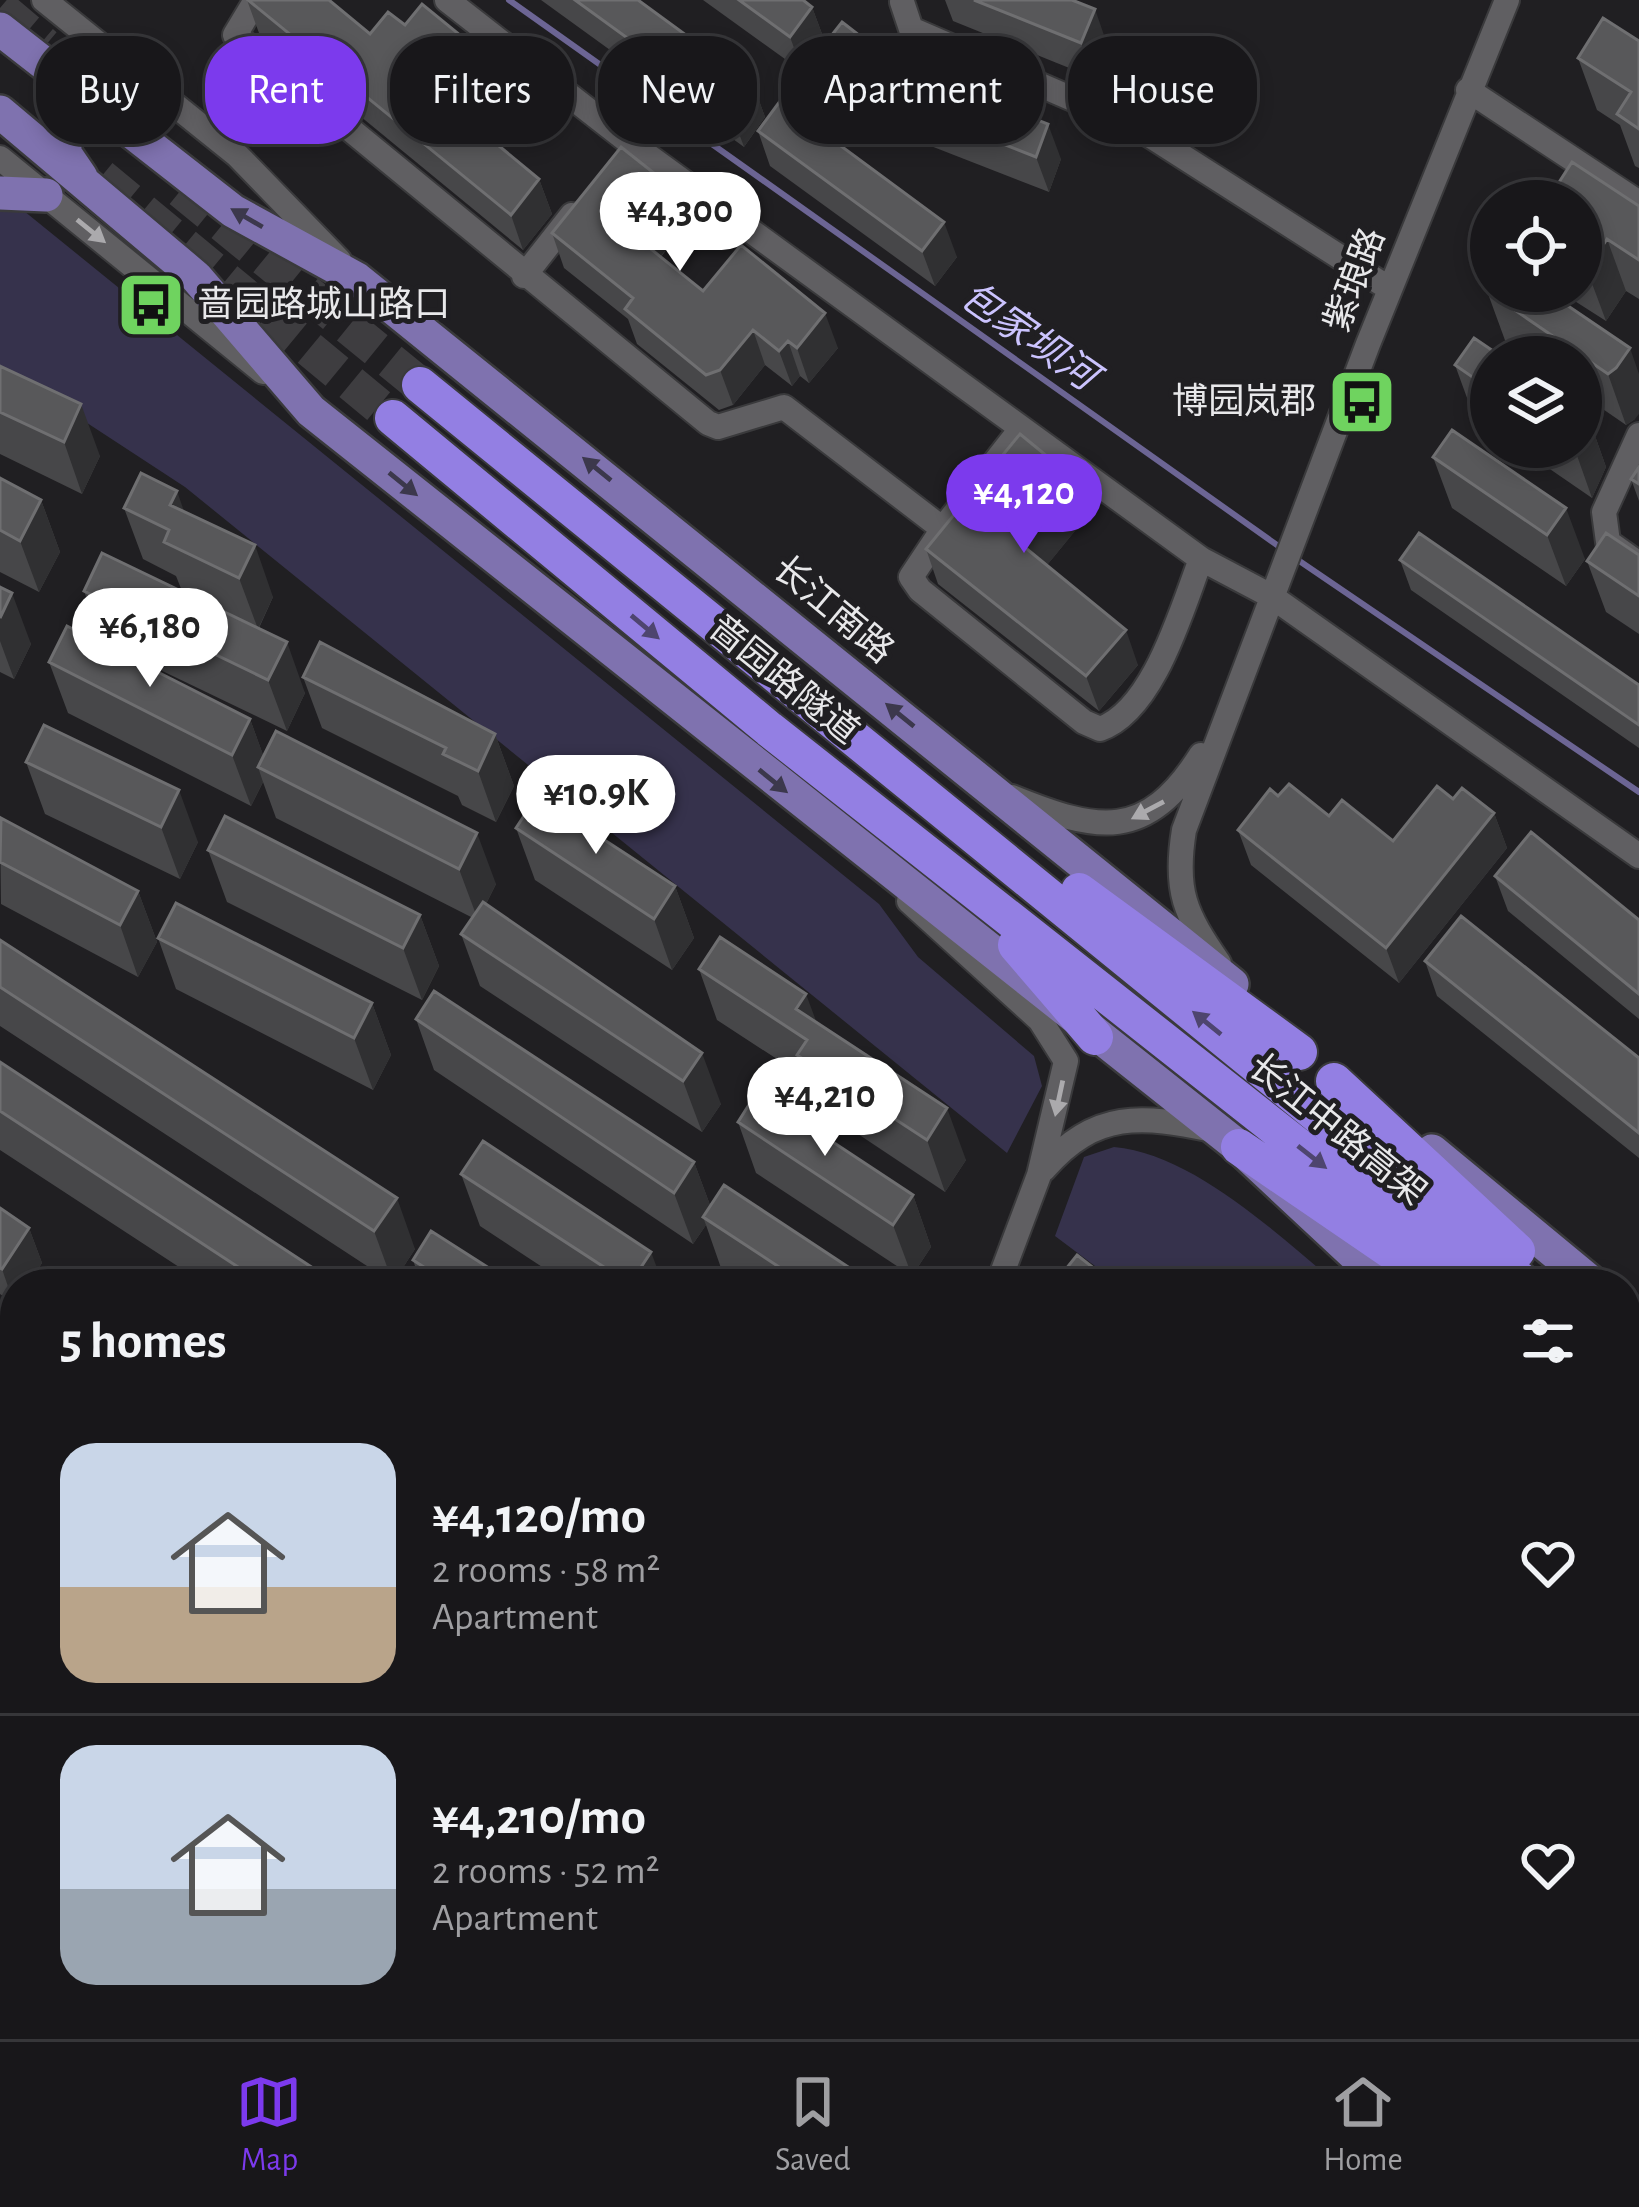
<!DOCTYPE html>
<html lang="en">
<head>
<meta charset="utf-8">
<style>
  :root { --surface:#18171a; --page:#252427; --text:#f1f3f6; --muted:#9f9fa2; --line:#363639; --accent:#7c3aed }
  body { margin:0; font-family:"Alegreya Sans","Noto Sans SC",sans-serif; background:var(--page); color:var(--text); height:100vh; display:flex; flex-direction:column; font-size:45px; white-space:nowrap }
  * { box-sizing:border-box; margin:0 }
  p { font-size:39px; color:var(--muted) }
  .icon { flex:none; width:66px; height:66px; fill:none; stroke:currentColor; stroke-width:2; stroke-linecap:round; stroke-linejoin:round }
  .map { position:relative; flex:1; overflow:hidden }
  .drawer { position:absolute; left:0px; top:1269px; width:1641px; height:771px; display:flex; flex-direction:column; background:var(--surface); border-radius:48px 48px 0 0; box-shadow:0 6px 18px #0003,0 0 0 3px var(--line) }
  .drawer>* { flex:none }
  .top-card { position:absolute; left:36px; top:36px; width:1569px; height:108px; display:flex; gap:24px }
  .fabs { position:absolute; left:1470px; top:180px; display:grid; gap:24px }
  .fabs a { display:grid; place-items:center; width:132px; height:132px; border-radius:50%; background:var(--surface); box-shadow:0 6px 18px #0003,0 0 0 3px var(--line); font-size:60px }
  .price { position:absolute; translate:-50% -102px; padding:0 27px; border-radius:42px; background:#fff; color:#222; font-size:39px; line-height:78px; filter:drop-shadow(0 3px 6px #0008) }
  .price::after { content:''; position:absolute; left:50%; top:72px; width:36px; height:27px; margin-left:-18px; background:inherit; clip-path:polygon(0 0,100% 0,50% 100%) }
  .price.current { background:var(--accent); color:#fff }
  ul { padding:0; list-style:none }
  li { display:flex; align-items:center; gap:36px; height:300px; padding:0 60px }
  li+li { border-top:3px solid var(--line) }
  li span { display:grid; place-items:center; flex:none; width:336px; height:240px; border-radius:36px; color:#555 }
  li>.icon { margin-inline-start:auto }
  span .icon { width:144px; height:144px; fill:#fffc; stroke-width:1 }
  li b { font-size:51px }
  h2 { display:flex; justify-content:space-between; align-items:center; height:144px; padding:0 60px; font-size:51px }
  .tag { padding:0 42px; border-radius:48px; background:var(--surface); box-shadow:0 6px 18px #0003,0 0 0 3px var(--line); font-size:42px; line-height:108px }
  .tag.current { background:var(--accent); color:#fff }
  .tab-bar { display:flex; justify-content:space-around; align-items:center; height:168px; border-top:3px solid var(--line); background:var(--surface); font-size:33px; color:var(--muted) }
  .tab-bar a { display:grid; justify-items:center; gap:6px }
  .tab-bar .current { color:var(--accent) }
  .map>svg:first-child { display:block }
</style>
</head>
<body>
<div class="map">
<svg width="1639" height="2039" viewBox="0 0 1639 2039">
  <rect width="100%" height="100%" fill="#201f22"/>
  <path fill="#36324c" d="M0,209L24,211L879,904L918,957L1034,1056L1042,1086L1007,1153L185,487L0,366Z
    M1114,1147C1193,1154 1277,1234 1337,1284H1119L1055,1236L1084,1157Z
    M1626,1510L1639,1517V1679L1626,1669Z"/>
  <g fill="none" stroke-linecap="round" stroke-linejoin="round">
    <path stroke="#6c6594" stroke-width="6" d="M509,0L1284,550
      M1295,558L1639,792"/>
    <path stroke="#3e3d40" stroke-width="36" stroke-dasharray="36 18" stroke-linecap="butt" d="M0,8L45,46
      M101,177L393,418
      M181,190L420,385"/>
    <defs>
      <path id="minor" d="M44,0L237,155L339,260
        M256,0L235,35L708,423L718,427L784,407L943,529L911,577L920,590L1084,722L1100,729C1154,710 1182,608 1201,559
        M447,0L629,142L1201,559L1271,596L1639,856
        M902,2L911,29L1135,126L1390,289
        M1468,90L1639,203
        M0,158L263,372
        M524,276L572,215
        M1639,435L1604,512L1608,542L1639,564
        M944,527L1021,429
        M1012,797C1098,832 1146,842 1201,755
        M909,901L1040,1020L1066,1061L1039,1175L998,1284
        M1219,963C1185,914 1174,891 1184,830L1368,344L1507,0
        M1044,1169C1095,1110 1142,1115 1213,1130
        M0,1345L15,1355
        M1040,2025L1061,2039
        M708,2039L713,2025"/>
      <path id="major" d="M0,29L233,211L357,279L1232,984
        M0,112L196,277L311,411L1239,1147L1386,1284
        M81,177L64,152L67,133L79,119L110,115
        M0,193L46,195
        M1432,1151L1593,1284
        M1626,1315L1639,1327
        M1626,1469L1639,1479"/>
      <path id="highway" d="M420,385L1525,1284
        M393,418L769,729L1473,1284
        M1079,891L1299,1052
        M1016,945L1095,1037
        M1334,1081L1517,1251
        M1239,1147L1429,1277
        M1626,1367L1639,1377
        M1626,1411L1639,1421"/>
    </defs>
    <use href="#minor" stroke="#3a3a3c" stroke-width="28"/>
    <use href="#major" stroke="#3a3a3c" stroke-width="38"/>
    <use href="#highway" stroke="#3a3a3c" stroke-width="40"/>
    <use href="#minor" stroke="#605f62" stroke-width="24"/>
    <use href="#major" stroke="#7f72af" stroke-width="33"/>
    <use href="#highway" stroke="#937fe3" stroke-width="36"/>
  </g>
  <path fill="#474749" d="M247,0H329L370,34L405,25L509,75L521,110L495,142L539,179L552,214L523,250L259,33Z
    M541,0H638L753,84L765,117L744,147Z
    M703,0H803L812,7L825,42L803,72Z
    M945,0H1072L1107,44L1094,78L953,21Z
    M1639,41V168L1635,166L1620,125L1597,110L1578,58Z
    M820,50L1061,159L1049,192L895,132L832,85Z
    M758,131L957,257L935,286L770,166Z
    M1581,201L1639,206V299L1626,291L1606,321L1559,291H1581Z
    M686,224L661,257L703,291L838,348L809,383L800,376L792,386L765,365L733,405L719,410L637,344L628,319L564,268L552,233Z
    M1487,291L1630,348L1635,419L1626,425L1581,394V357H1527L1506,343Z
    M1491,357V428L1474,417L1455,365Z
    M0,366L100,456L82,494L0,454Z
    M1588,416L1606,467L1592,498L1518,447H1581Z
    M1433,457L1585,559L1566,586L1452,508Z
    M1639,467V501L1631,479Z
    M0,478L41,500L60,552L39,592L0,572Z
    M1076,480L1088,515L1047,565L1138,665L1099,711L938,584L926,549Z
    M124,508L184,512L273,597L259,628L305,693L287,731L102,642L84,591H182L176,576L143,559Z
    M1639,555V634L1606,612L1587,561Z
    M1400,560L1639,685V748L1411,590Z
    M0,587L31,644L14,679L0,672Z
    M49,662L250,719L263,755L496,884L486,904L721,1104L702,1132L480,986L461,934L473,918L276,818L263,782L251,806L68,713Z
    M303,677L495,734L514,786L496,822L462,805L458,796L322,728Z
    M26,762L198,842L180,879L45,814Z
    M1278,796L1393,841L1453,799L1494,813L1507,848L1399,983L1251,865L1238,830Z
    M0,820L138,891L157,942L138,977L1,904Z
    M516,828L675,886L694,938L672,970L535,880Z
    M208,850L420,915L439,966L422,1000L227,902Z
    M1495,876L1639,920V1019L1508,911Z
    M158,938L372,1003L391,1055L373,1090L176,989Z
    M0,940L415,1249L393,1283L0,1026Z
    M1425,961L1639,1058V1158L1437,996Z
    M699,969L817,1022L966,1160L945,1192L816,1106L806,1078L717,1020Z
    M416,1019L694,1162L710,1205L874,1284H746L721,1268L706,1225L693,1244L434,1070Z
    M0,1062L319,1272L323,1284H205L0,1150Z
    M738,1122L913,1195L931,1247L912,1276L756,1173Z
    M461,1174L663,1284H568L480,1226Z
    M0,1208L29,1228L42,1263L28,1284H15L14,1304L0,1294Z
    M413,1260L514,1284H421Z
    M0,1406L15,1415V1505L0,1495Z
    M1626,1681L1639,1690V1772L1626,1764Z
    M1626,1790L1639,1798V1885L1626,1877Z
    M1626,1901L1639,1910V1994L1626,1985Z
    M141,2025H279L296,2039H146Z
    M364,2025H504L495,2039H385Z
    M864,2025L854,2039H760L756,2028Z
    M1342,2025H1461L1482,2039H1363Z
    M1514,2025H1604L1609,2038L1639,2039H1535Z"/>
  <path fill="#303032" d="M812,7L825,42L803,72L790,37Z
    M1095,9L1107,44L1094,78L1081,43Z
    M509,75L521,110L482,157L470,122Z
    M753,84L765,117L744,147L732,114Z
    M1048,124L1061,159L1049,192L1036,157Z
    M539,179L552,214L523,250L511,215Z
    M674,189L686,224L648,272L636,237Z
    M944,222L957,257L935,286L922,251Z
    M1607,239L1626,291L1606,321L1587,270Z
    M825,313L838,348L809,383L797,348Z
    M753,330L765,365L733,405L720,370Z
    M788,341L800,376L792,386L779,351Z
    M1630,348L1639,374V414L1635,419L1626,425L1608,374Z
    M81,404L100,456L82,494L64,442Z
    M1588,416L1606,467L1592,498L1574,447H1581V430Z
    M1076,480L1088,515L1035,580L1022,545Z
    M177,491L195,543L170,505Z
    M41,500L60,552L39,592L20,541Z
    M1566,508L1585,559L1566,586L1547,535Z
    M255,545L273,597L258,629L239,578Z
    M12,593L31,644L14,679L0,641V618Z
    M1126,630L1138,665L1099,711L1086,676Z
    M287,642L305,693L287,731L268,680Z
    M250,719L269,771L258,767L263,782L251,806L232,755Z
    M495,734L514,786L496,822L478,771Z
    M179,790L198,842L180,879L161,827Z
    M1494,813L1507,848L1399,983L1386,948Z
    M477,833L496,884L478,920L459,869Z
    M675,886L694,938L672,970L654,919Z
    M138,891L157,942L138,977L120,925Z
    M420,915L439,966L422,1000L403,948Z
    M806,994L825,1045L796,1009Z
    M372,1003L391,1055L373,1090L354,1038Z
    M702,1053L721,1104L702,1132L683,1081Z
    M947,1108L966,1160L945,1192L927,1140Z
    M694,1162L713,1213L703,1217L706,1225L693,1244L674,1193Z
    M913,1195L931,1247L912,1276L893,1225Z
    M397,1198L415,1249L393,1283L374,1231Z
    M29,1228L42,1263L28,1284H15L14,1304L2,1269Z
    M651,1252L663,1284H630Z
    M319,1272L323,1284H311Z
    M15,1451V1504L2,1470Z
    M469,2025H504L495,2039H460Z
    M593,2025H621L615,2039H587Z
    M828,2025H864L854,2039H819Z
    M1391,2025H1421L1411,2039H1396Z
    M1576,2025H1604L1610,2039H1579L1574,2027Z"/>
  <path fill="#58585a" stroke="#6f6f71" stroke-width="3" d="M248,0H329L370,34L388,12L405,25L422,4L509,75L470,122L539,179L511,215Z
    M575,0H638L753,84L732,114Z
    M739,0H803L812,7L790,37Z
    M974,0H1072L1095,9L1081,43Z
    M1603,18L1639,41V129L1617,114L1631,92L1578,58Z
    M842,22L900,67L1048,124L1036,157L883,97L820,50Z
    M780,101L944,222L922,251L758,131Z
    M621,147L674,189L636,237L703,291L741,245L825,313L797,348L788,341L779,351L753,330L720,370L706,375L625,309L633,298L552,233Z
    M1572,162L1639,206V260L1607,239L1587,270L1581,266V201H1547Z
    M1526,187L1546,201H1517Z
    M1491,286V291H1546L1630,348L1616,368L1608,374L1487,291Z
    M1474,338L1502,357H1491V390L1455,365Z
    M0,366L81,404L64,442L0,412Z
    M1581,411L1588,416L1581,430Z
    M1452,430L1566,508L1547,535L1433,457Z
    M1020,434L1076,480L1022,545L1126,630L1086,676L926,549Z
    M1639,467V484L1631,479Z
    M141,473L177,491L170,505L255,545L239,578L164,542L169,530L124,508Z
    M0,478L41,500L20,541L0,530Z
    M1419,533L1639,685V725L1400,560Z
    M1606,533L1639,555V596L1587,561Z
    M102,553L287,642L268,680L84,591Z
    M0,587L12,593L0,618Z
    M67,626L250,719L232,755L49,662Z
    M320,642L495,734L478,771L443,754L446,748L303,677Z
    M44,725L179,790L161,827L26,762Z
    M276,731L477,833L459,869L258,767Z
    M1289,784L1329,816L1342,800L1393,841L1437,786L1453,799L1462,788L1494,813L1386,948L1238,830L1270,789L1278,796Z
    M537,796L675,886L654,919L516,828Z
    M225,816L420,915L403,948L208,850Z
    M1,818L138,891L120,925L0,862Z
    M1531,832L1639,920V994L1495,876Z
    M483,902L702,1053L683,1081L461,934Z
    M176,903L372,1003L354,1038L158,938Z
    M1461,916L1639,1058V1133L1425,961Z
    M720,937L806,994L796,1009L947,1108L927,1140L797,1055L807,1040L699,969Z
    M0,940L397,1198L374,1231L0,987Z
    M434,991L694,1162L674,1193L416,1019Z
    M0,1062L319,1272L311,1284H264L0,1111Z
    M757,1092L913,1195L893,1225L738,1122Z
    M483,1141L651,1252L630,1284L461,1174Z
    M724,1185L874,1284H805L703,1217Z
    M0,1208L29,1228L2,1269L0,1268Z
    M431,1231L514,1284H450L413,1260Z
    M1077,1255L1114,1284H1054Z
    M75,1269L98,1284H65Z
    M689,1276L701,1284H684Z
    M0,1406L15,1415V1451L2,1470L0,1468Z
    M1626,1681L1639,1690V1733L1626,1724Z
    M1626,1790L1639,1798V1846L1626,1837Z
    M1626,1901L1639,1910V1955L1626,1946Z
    M1626,2016L1639,2025V2039H1609L1618,2025H1626Z
    M161,2025H279L295,2035L292,2039H184Z
    M405,2025H469L460,2039H426Z
    M513,2025H593L587,2039H504Z
    M758,2025H828L819,2039H772L756,2028Z
    M890,2025H952L973,2039H881Z
    M1419,2025H1461L1482,2039H1413L1411,2038Z"/>
  <defs><path id="oneway-solid" d="M-6-.8H1V-3.2L6.5 0L1 3.2V.8H-6Z" transform="scale(3)"/></defs>
  <g fill="#3c384c">
    <use href="#oneway-solid" transform="translate(247 218) rotate(-150)"/>
    <use href="#oneway-solid" transform="translate(597 469) rotate(-141)"/>
    <use href="#oneway-solid" transform="translate(403 484) rotate(39)"/>
    <use href="#oneway-solid" transform="translate(900 715) rotate(-141)"/>
    <use href="#oneway-solid" transform="translate(773 781) rotate(39)"/>
  </g>
  <g fill="#abaaad">
    <use href="#oneway-solid" transform="translate(91 231) rotate(39)"/>
    <use href="#oneway-solid" transform="translate(1148 810) rotate(152)"/>
    <use href="#oneway-solid" transform="translate(1059 1098) rotate(102)"/>
  </g>
  <g fill="#4e456f">
    <use href="#oneway-solid" transform="translate(645 627) rotate(40)"/>
    <use href="#oneway-solid" transform="translate(1207 1023) rotate(-141)"/>
    <use href="#oneway-solid" transform="translate(1312 1157) rotate(38)"/>
  </g>
  <defs>
    <symbol id="bus-square" viewBox="-11 -11 22 22"><rect x="-9" y="-9" width="18" height="18" rx="4" fill="#6fd35f" stroke="#201f22"/><path d="M-5-6H5V4H4V6H2V4H-2V6H-4V4H-5ZM-3.5-4V0h7V-4ZM-3.5 1.2v1.5H-2V1.2ZM2 1.2v1.5H3.5V1.2Z" fill="#111"/></symbol>
  </defs>
  <g fill-rule="evenodd">
    <use href="#bus-square" x="113" y="267" width="76" height="76"/>
    <use href="#bus-square" x="1324" y="364" width="76" height="76"/>
  </g>
  <g text-anchor="middle" dominant-baseline="central" stroke-width="10" stroke-linejoin="round" paint-order="stroke">
    <g font-size="36" fill="#e8e8ea" stroke="#201f22">
      <text transform="translate(1355 280) rotate(-69)">紫琅路</text>
      <text transform="translate(833 610) rotate(40)">长江南路</text>
      <text transform="translate(784 680) rotate(39)">啬园路隧道</text>
      <text transform="translate(1337 1130) rotate(39)">长江中路高架</text>
    </g>
    <g font-size="36" fill="#e8e8ea" stroke="#201f22" text-anchor="start">
      <text x="198" y="305">啬园路城山路口</text>
      <text x="1316" y="402" text-anchor="end">博园岚郡</text>
    </g>
    <g font-size="39" font-style="italic" fill="#cbc3fe" stroke="#201f22">
      <text transform="translate(1028 337) rotate(35)">包家坝河</text>
    </g>
  </g>
</svg>
<div class="fabs">
<a><svg class="icon" aria-label="locate" viewBox="0 0 24 24"><circle cx="12" cy="12" r="6"/><path d="M12 2v4M12 18v4M2 12h4M18 12h4"/></svg></a>
<a><svg class="icon" aria-label="layers" viewBox="0 0 24 24"><path d="M12 4l9 5-9 5-9-5zM3 14l9 5 9-5"/></svg></a>
</div>
<b class="price" style="left:680px;top:274px">¥4,300</b>
<b class="price current" style="left:1024px;top:556px">¥4,120</b>
<b class="price" style="left:150px;top:690px">¥6,180</b>
<b class="price" style="left:596px;top:857px">¥10.9K</b>
<b class="price" style="left:825px;top:1159px">¥4,210</b>
<div class="top-card">
<a class="tag">Buy</a>
<a class="tag current">Rent</a>
<a class="tag">Filters</a>
<a class="tag">New</a>
<a class="tag">Apartment</a>
<a class="tag">House</a>
</div>
<section class="drawer">
<h2>5 homes<svg class="icon" aria-label="filters" viewBox="0 0 24 24"><path d="M4 7h16M4 17h16"/><circle cx="9" cy="7" r="2"/><circle cx="15" cy="17" r="2"/></svg></h2>
<ul>
<li><span style="background:linear-gradient(#c9d6e8 60%,#b9a48a 0)"><svg class="icon" aria-label="home" viewBox="0 0 24 24"><path d="M3 11l9-7 9 7M6 9v11h12V9"/></svg></span><div><b>¥4,120/mo</b><p>2 rooms · 58 m²</p><p>Apartment</p></div><svg class="icon" aria-label="heart" viewBox="0 0 24 24"><path d="M12 20l-8-8c-3-5 5-10 8-4 3-6 11-1 8 4z"/></svg></li>
<li><span style="background:linear-gradient(#c9d6e8 60%,#9aa5b1 0)"><svg class="icon" aria-label="home" viewBox="0 0 24 24"><path d="M3 11l9-7 9 7M6 9v11h12V9"/></svg></span><div><b>¥4,210/mo</b><p>2 rooms · 52 m²</p><p>Apartment</p></div><svg class="icon" aria-label="heart" viewBox="0 0 24 24"><path d="M12 20l-8-8c-3-5 5-10 8-4 3-6 11-1 8 4z"/></svg></li>
</ul>
</section>
</div>
<nav class="tab-bar">
<a class="current"><svg class="icon" aria-label="map" viewBox="0 0 24 24"><path d="M3 6l6-2 6 2 6-2v14l-6 2-6-2-6 2zM9 4v14M15 6v14"/></svg>Map</a>
<a><svg class="icon" aria-label="saved" viewBox="0 0 24 24"><path d="M7 4h10v16l-5-4-5 4z"/></svg>Saved</a>
<a><svg class="icon" aria-label="home" viewBox="0 0 24 24"><path d="M3 11l9-7 9 7M6 9v11h12V9"/></svg>Home</a>
</nav>
</body>
</html>
